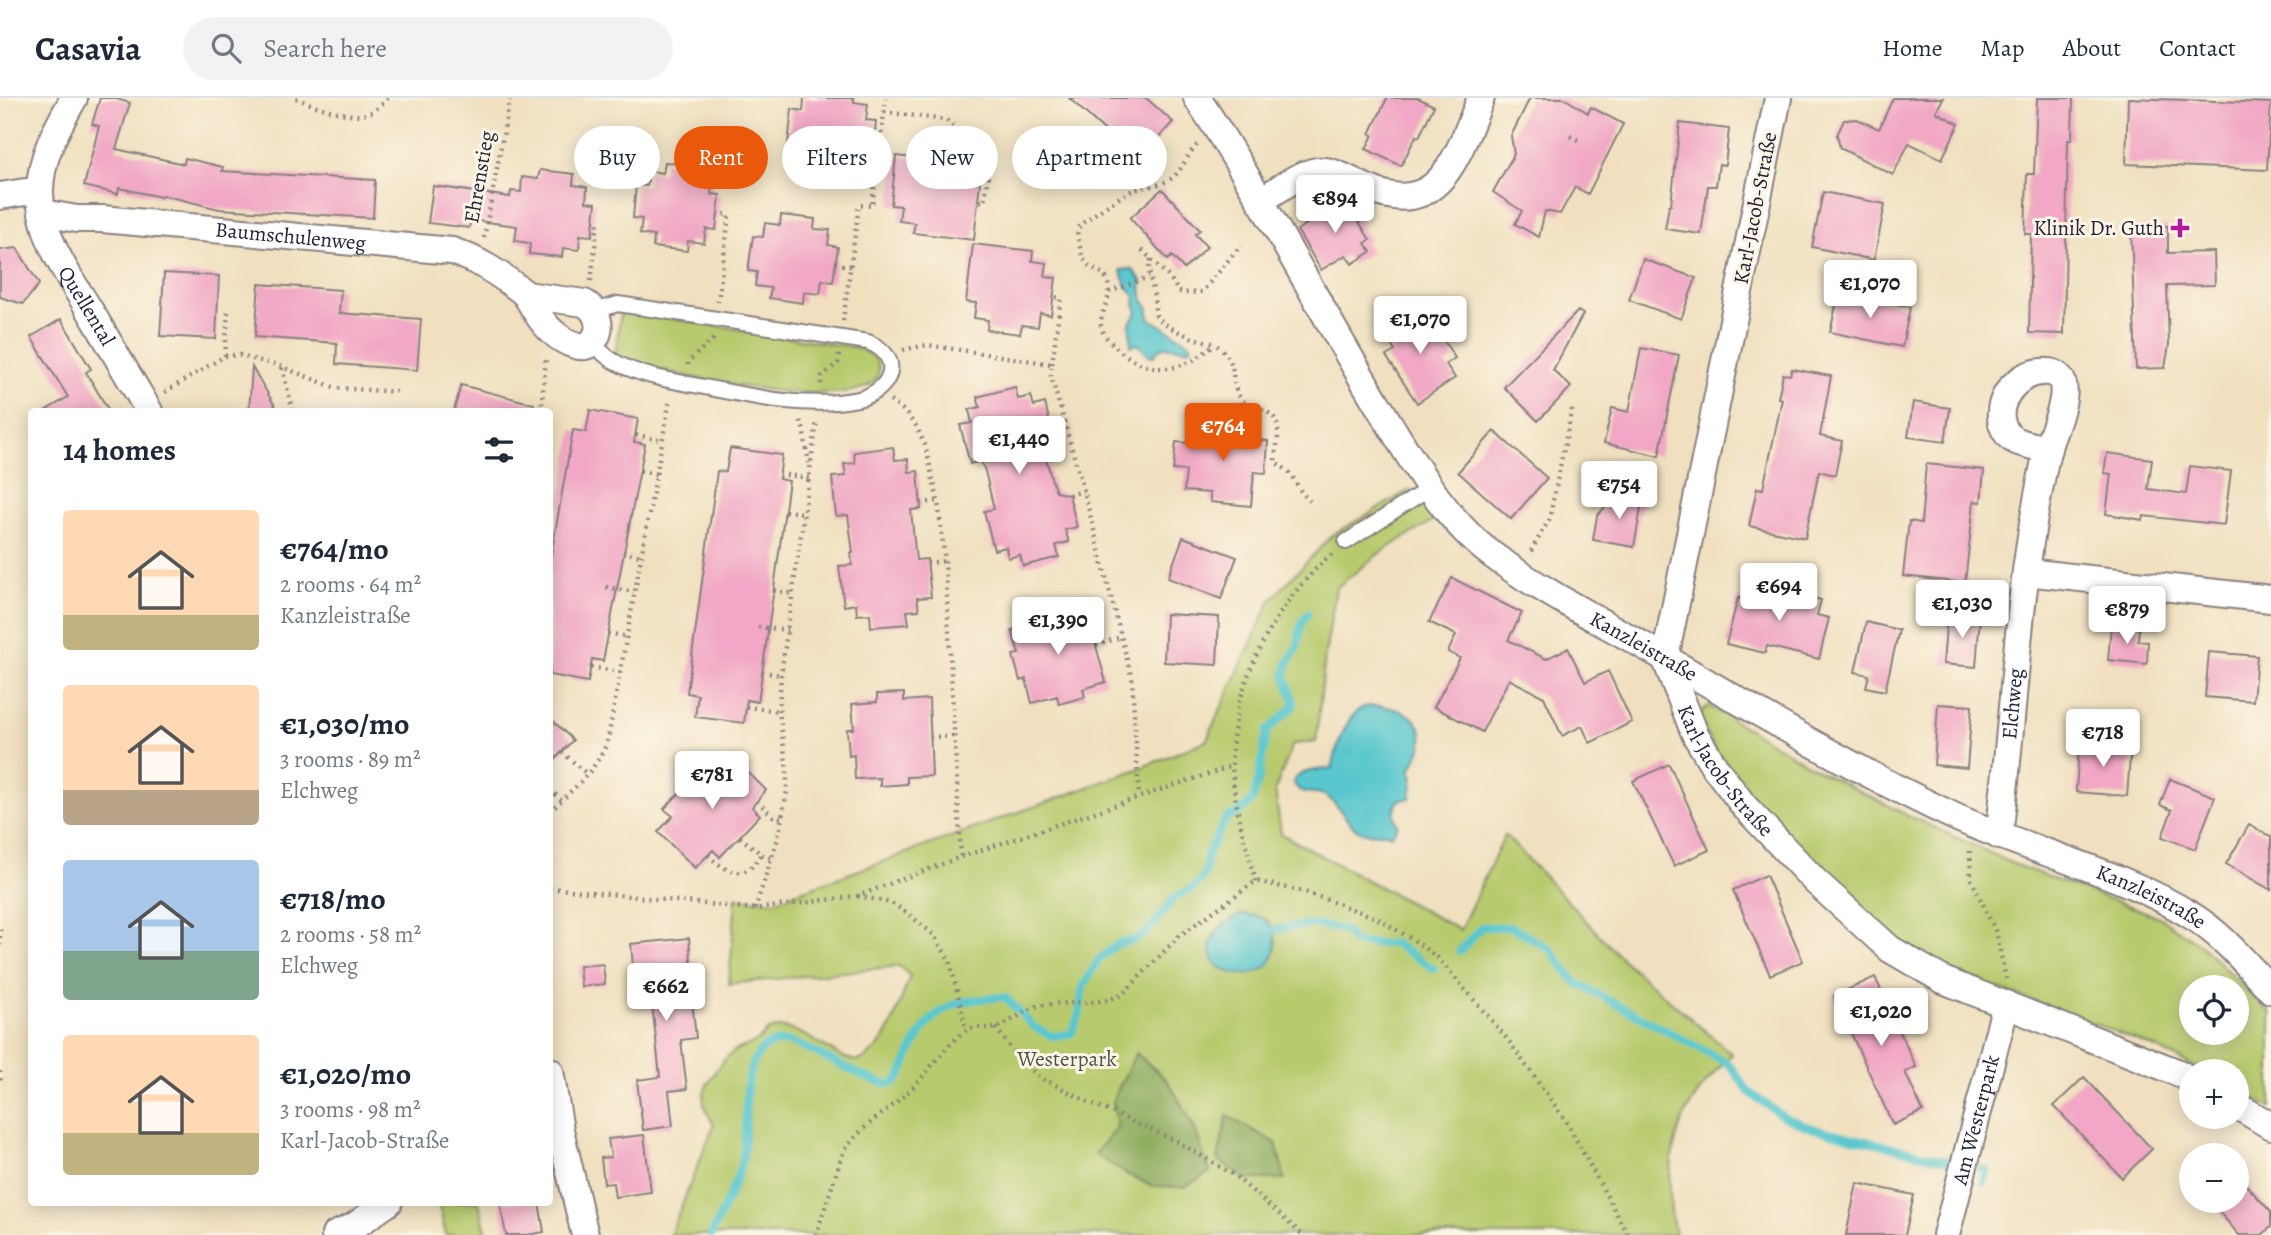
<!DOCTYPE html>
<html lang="en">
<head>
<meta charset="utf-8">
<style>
  :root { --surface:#fff; --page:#f2f2f3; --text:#1f2937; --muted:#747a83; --line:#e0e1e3; --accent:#ea580c }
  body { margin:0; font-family:Alegreya,serif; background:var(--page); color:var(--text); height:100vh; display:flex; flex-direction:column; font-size:26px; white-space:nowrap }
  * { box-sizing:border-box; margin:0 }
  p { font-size:23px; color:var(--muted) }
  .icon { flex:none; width:38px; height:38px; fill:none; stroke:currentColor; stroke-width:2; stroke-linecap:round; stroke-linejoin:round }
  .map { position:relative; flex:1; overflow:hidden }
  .panel { position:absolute; left:28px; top:310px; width:525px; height:798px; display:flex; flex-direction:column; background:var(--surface); border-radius:7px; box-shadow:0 4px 18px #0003 }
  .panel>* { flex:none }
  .hud { position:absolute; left:574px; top:28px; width:665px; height:63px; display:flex; gap:14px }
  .buttons { position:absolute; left:2179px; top:877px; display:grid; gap:14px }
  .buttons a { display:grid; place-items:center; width:70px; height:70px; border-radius:50%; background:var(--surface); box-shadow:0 4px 18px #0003; font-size:35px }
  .price { position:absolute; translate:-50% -60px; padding:0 16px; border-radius:7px; background:#fff; color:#222; font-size:23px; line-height:46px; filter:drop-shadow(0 2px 4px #0008) }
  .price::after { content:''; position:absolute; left:50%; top:42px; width:21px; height:16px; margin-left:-10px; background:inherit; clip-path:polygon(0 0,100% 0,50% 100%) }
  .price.on { background:var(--accent); color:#fff }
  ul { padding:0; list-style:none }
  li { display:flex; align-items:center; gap:21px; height:175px; padding:0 35px }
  li span { display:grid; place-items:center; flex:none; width:196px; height:140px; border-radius:7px; color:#555 }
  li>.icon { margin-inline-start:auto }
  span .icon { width:84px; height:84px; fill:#fffc; stroke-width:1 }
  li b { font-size:30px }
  h2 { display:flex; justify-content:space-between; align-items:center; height:84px; padding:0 35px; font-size:30px }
  .pill { padding:0 24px; border-radius:32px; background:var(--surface); box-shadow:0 4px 18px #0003; font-size:24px; line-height:63px }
  .pill.on { background:var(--accent); color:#fff }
  header { display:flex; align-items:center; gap:42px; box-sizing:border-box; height:98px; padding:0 35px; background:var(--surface); border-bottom:2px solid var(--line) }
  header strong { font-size:33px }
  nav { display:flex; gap:38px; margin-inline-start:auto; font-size:24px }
  .search { width:490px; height:63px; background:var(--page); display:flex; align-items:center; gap:18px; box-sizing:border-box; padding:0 24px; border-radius:38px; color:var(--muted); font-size:26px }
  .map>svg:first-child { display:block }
</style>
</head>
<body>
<header>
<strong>Casavia</strong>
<div class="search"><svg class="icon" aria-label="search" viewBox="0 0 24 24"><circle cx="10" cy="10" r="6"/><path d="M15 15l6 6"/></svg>Search here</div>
<nav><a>Home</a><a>Map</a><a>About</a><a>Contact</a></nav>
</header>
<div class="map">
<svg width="2271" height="1137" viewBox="0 0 2271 1137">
  <rect width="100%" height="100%" fill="#fcf5e5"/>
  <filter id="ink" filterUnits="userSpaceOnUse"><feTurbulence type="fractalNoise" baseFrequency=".0143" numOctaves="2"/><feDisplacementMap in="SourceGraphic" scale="14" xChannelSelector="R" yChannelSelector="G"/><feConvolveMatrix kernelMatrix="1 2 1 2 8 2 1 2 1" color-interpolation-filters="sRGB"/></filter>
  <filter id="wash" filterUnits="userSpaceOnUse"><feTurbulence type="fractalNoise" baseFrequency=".00686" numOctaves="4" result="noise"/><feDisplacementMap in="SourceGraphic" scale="28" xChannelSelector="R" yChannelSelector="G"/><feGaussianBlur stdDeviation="1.57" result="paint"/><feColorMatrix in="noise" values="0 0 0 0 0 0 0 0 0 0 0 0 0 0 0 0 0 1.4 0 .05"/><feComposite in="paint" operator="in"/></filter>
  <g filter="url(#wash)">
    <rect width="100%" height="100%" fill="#f0e0c0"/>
    <path fill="#b7ca6d" stroke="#6c7654" stroke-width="2" fill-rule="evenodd" d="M621,213L858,250L875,260C878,267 881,273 877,280C854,318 650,275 615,257Z
      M1410,392L1434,422L1381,454L1336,490L1325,557L1316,644L1293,646L1275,692L1281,736L1460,832L1505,737L1624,863L1732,956C1716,973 1700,990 1688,1011C1668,1047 1666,1097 1675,1137H670L714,1027C703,1008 698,999 712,979C717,970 725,960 733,954C740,949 750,948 757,943C762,940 765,934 769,932C801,919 842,972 863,961C891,945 899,905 910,878L899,868L729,886L736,800L774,803L1138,671L1206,643L1271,502L1332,437ZM1225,825L1276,842C1272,862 1267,870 1247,876L1213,839Z
      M1709,608L1823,675L1907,717L2018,768L2159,819L2202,848L2271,916V1010L2237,991L2236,973H2204L2149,947L2070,916L1957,876L1905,847L1822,777L1724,668L1699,620L1703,612ZM2191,889H2236V934H2191Z
      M438,1104H479L487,1137H446Z"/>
    <path fill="#91ae60" stroke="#5a684e" stroke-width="2" d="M1136,955L1168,983L1194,1029L1210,1074L1185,1089L1153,1088L1128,1077L1095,1056L1117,1030L1113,1001Z
      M1227,1018L1276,1045L1285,1081H1246L1218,1062Z"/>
    <path fill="#5ac7ce" stroke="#3e7484" stroke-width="2" d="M1132,171L1142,183C1140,193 1142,204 1149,210V220L1191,246V250C1178,253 1162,241 1154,258L1149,257L1138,246L1131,248L1130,225L1137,214L1134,196C1127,190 1122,181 1121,172Z
      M1381,608C1402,611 1425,620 1422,646C1420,655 1414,664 1410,672L1413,679L1410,700L1398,703C1394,712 1392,718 1398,727L1392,737C1379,732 1376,737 1365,735C1348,731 1341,707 1326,698C1311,690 1304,702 1293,684C1300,671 1319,672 1332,670C1336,652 1345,617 1364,609C1369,608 1376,608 1381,608Z
      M1241,816C1249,817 1261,817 1267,823C1278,833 1278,853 1270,864C1259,881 1226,880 1215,864C1212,860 1211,853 1210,848L1219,830Z"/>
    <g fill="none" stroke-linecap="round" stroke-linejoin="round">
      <path stroke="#5ac7ce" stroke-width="8" d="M1273,832L1312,826L1344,832L1355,845L1395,846L1434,871
        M1460,853L1481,829H1512L1550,851L1575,884L1729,966L1749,994L1784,1019L1812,1030L1949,1063
        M1981,1071L1987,1073L1984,1084
        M711,1137C722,1113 735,1089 742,1063C751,1031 732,939 787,944C810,946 880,994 894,985C902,980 905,966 909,958C932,907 953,902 1005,899L1034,929L1051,938L1071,936L1079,918L1083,888L1099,861L1119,845L1132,843L1143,837L1154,826L1175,799L1193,790L1200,783L1205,775L1207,757L1226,720L1242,713L1253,701L1259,679L1267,633L1293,609L1294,603L1285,578L1287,567L1297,550L1302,523L1308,516"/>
    </g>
    <g id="blocks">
      <path fill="#f1a7c5" d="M100,0H113L130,5L116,51L184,66L185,60L223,69L222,73L375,82L373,120L219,111L162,97L161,99L119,90L118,96L84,88L99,28L92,26Z
        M804,0H854V4L868,6L866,22L876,23L871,72L844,69V78L809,74L811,64L795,62L797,47L788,46L792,11L803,13Z
        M1069,0H1146L1173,24L1153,46L1146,39L1136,50L1126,42L1121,47Z
        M1387,0H1418L1434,8L1419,39L1416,38L1401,68L1366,51L1373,37L1370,36Z
        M1530,0H1564L1588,15L1591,9L1623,26L1588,96L1575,89L1560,116L1545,113L1539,139L1515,126L1522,113L1493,94L1514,56L1511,38Z
        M1893,0H1943L1936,14L1959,26L1942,61L1909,45L1893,77L1840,50L1837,37L1844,22L1857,21L1879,31Z
        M2037,0H2073L2072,42H2068L2064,236L2029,235L2031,136H2025L2027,76H2034Z
        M2128,0L2271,5L2267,72L2126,66Z
        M1680,25L1729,31L1725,67L1719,66L1716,88H1708L1701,136L1665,131L1669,107H1671Z
        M923,51L959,55L957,66L972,67L970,83L980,84L974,142L913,135L915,125L899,123L901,108L891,107L896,58L922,61Z
        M665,64L699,68L698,79L713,81L711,96L720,97L716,132L706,131L704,145L688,143L687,153L653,149L654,138L640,136L642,121L633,120L636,87L647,88L649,73L663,75Z
        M540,72L574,76L573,87L587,89L586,104L596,105L592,138L580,137L579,152L563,150L562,159L529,156L530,145L515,143L517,128L471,122L469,130L428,125L433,88L510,99L511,93L521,94L522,79L538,81Z
        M1162,91L1200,132L1195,136L1207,149L1184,171L1172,158L1168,162L1130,120Z
        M1823,94L1885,106L1874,162L1812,149Z
        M1342,96L1370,142L1365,145L1371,154L1352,166L1346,157L1321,172L1297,132L1325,115L1321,110Z
        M781,117L815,121L814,131L830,132L828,147L838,149L833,184L822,182L820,196L804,194L803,205L769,200L771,190L755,188L757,174L748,173L753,138L763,139L765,125L780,127Z
        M2168,128V155L2214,154L2215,187L2167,188L2169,247L2165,270L2136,271L2131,129Z
        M973,146L1033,153L1032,163L1047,165L1045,179L1056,180L1051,217L1040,215L1038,229L1022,227L1020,236L987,232L988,222L974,220L976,205L966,204Z
        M17,150L39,186L23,206L0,199V152Z
        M1643,161L1696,180L1681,221L1629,202Z
        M164,175L219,178L216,241L160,238Z
        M259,186L341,192L339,215L421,221L417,272L336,266L337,245L255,239Z
        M1839,194L1910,209L1902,249L1830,234Z
        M1424,212L1455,260L1446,266L1455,280L1417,305L1386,258L1395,253L1385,237Z
        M1578,213L1583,216L1553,272L1571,289L1538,323L1504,289Z
        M61,221L91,271L86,274L109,313H45L68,299L31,239Z
        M1641,250L1679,257L1659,358L1604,345L1612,310L1629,314Z
        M252,269L278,313H249Z
        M1792,271L1831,278L1820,338L1842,343L1835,377L1819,373L1805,440L1749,428L1757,390L1763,391L1782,301L1778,300L1783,276L1790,277Z
        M461,287L534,306L533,313H454Z
        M1015,289L1018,301L1031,298L1034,308L1045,305L1054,342L1042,345L1052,383L1056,394L1069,397L1077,429L1065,432L1069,444L1056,447L1059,459L1023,468L1020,457L1008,460L1006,449L994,452L984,413L994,411L985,373L981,363L970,366L960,327L972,325L969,312L980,309L977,299Z
        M1913,304L1950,310L1945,344L1908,339Z
        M590,312L638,321L634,344L645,346L603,563L592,561L588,584L550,577V463L573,332L586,334Z
        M1238,324L1258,326L1256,342L1268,343L1266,375L1254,374L1251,408L1210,404V395L1184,393L1186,373L1173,372L1176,344L1201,346L1203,328L1237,331Z
        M1494,333L1547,380L1511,421L1458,374Z
        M893,349L895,362L908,361L909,374L918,373L921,411L911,412L916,462L927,461L931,499L917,500L919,512L907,513L909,526L871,529L870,516L857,517L856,506L844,508L839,468L852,467L851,455H853L848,417L836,418L832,379L846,378L844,366L855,365L854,354Z
        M730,350L782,357L779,381L789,383L758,604L747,602L744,625L695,619L698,597L687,595L717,373L726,374Z
        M2107,355L2152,361L2148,391L2186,396L2190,368L2231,373L2224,427L2144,418L2143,422L2106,416L2111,376L2104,375Z
        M1926,366L1984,372L1981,404L1974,403L1965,485L1903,478L1909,423L1921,425Z
        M1618,395L1643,399L1634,449L1593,442L1597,418Z
        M1183,439L1237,459L1221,501L1168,480Z
        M1452,480L1522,515L1508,542L1546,561L1568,550L1585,584L1608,573L1632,624L1590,645L1582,628L1562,638L1544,599L1509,581L1482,634L1434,609L1460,560L1448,554L1456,537L1429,524Z
        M1762,487L1821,502L1817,517L1829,520L1819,561L1767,548L1765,555L1726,546L1738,500L1758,504Z
        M1060,511L1062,518L1086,512L1106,584L1083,591L1085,599L1059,606L1057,598L1032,605L1026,581L1020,583L1013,557L1019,556L1012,532L1036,525L1034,518Z
        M1166,516L1219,519L1217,567L1164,564Z
        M1947,516L1980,518L1976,569L1943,566Z
        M1866,524L1899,532L1885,593L1866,589L1869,577L1855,574Z
        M2111,527L2139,530L2138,543L2148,544L2147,566L2108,562Z
        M2209,554L2257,558L2253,603L2205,599Z
        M904,595V603L929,601L932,678L907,679V686L880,688V680L855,681L854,657L849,658L847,631H854L852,606L877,604V596Z
        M1938,606L1972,608L1967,670L1934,667Z
        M550,620L573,642L550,667Z
        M2079,645L2131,648L2127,698L2076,694Z
        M730,657L766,692L752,709L760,717L720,759L713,752L695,770L658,734L673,718L664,711L706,667L714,674Z
        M1669,666L1709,752L1674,768L1633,683Z
        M2170,681L2215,699L2195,751L2162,739L2172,712L2160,707Z
        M2249,727L2271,739V792L2226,766Z
        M1766,777L1803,863L1770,877L1733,792Z
        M689,840L692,873H689L696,940L681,942L687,991L669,993L673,1028L643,1032L637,982L660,979L649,877L634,879L631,846Z
        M603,866L605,886L581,889L579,868Z
        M1875,879L1916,969L1905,974L1923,1013L1893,1027L1834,898Z
        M2084,979L2152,1051L2122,1080L2054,1008Z
        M644,1037L651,1094L615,1099L613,1085L604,1086L601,1060L611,1059L608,1041Z
        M2236,1076L2271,1114V1129L2262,1137H2239L2209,1102H2236Z
        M1857,1085L1914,1097L1905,1137H1846Z
        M500,1104H539L544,1134L527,1137H506Z"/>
    </g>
  </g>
  <g filter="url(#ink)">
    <use href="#blocks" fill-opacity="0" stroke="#89817e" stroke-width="2"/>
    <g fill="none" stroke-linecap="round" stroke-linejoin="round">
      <defs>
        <path id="lane" d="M592,244C601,254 609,262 621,267C643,278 670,282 694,287C746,297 804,312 858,301C892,293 905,259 868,244L618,206L594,213
          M1346,444L1431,389"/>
        <g id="street">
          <path id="s1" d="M74,0C57,30 40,59 40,94C40,140 69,178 92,216C111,248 130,281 149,313"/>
          <path id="s2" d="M1197,0C1264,100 1318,209 1381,312C1412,362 1443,420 1491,456C1545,496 1607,526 1665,560C1759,615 1852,670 1951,717C2028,753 2121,773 2192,818C2223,837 2246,866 2271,892"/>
          <path id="s3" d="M1778,0L1665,560L1695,636L1714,668L1744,708L1815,783L1890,851L1943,882L2179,975L2191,982"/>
          <path d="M0,98L25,94L40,95"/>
          <path d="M1260,103C1277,93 1297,76 1317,73C1335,71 1351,84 1367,90C1441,123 1458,55 1481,0"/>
          <path id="s4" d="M42,115L77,121H102L452,153C479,162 501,177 523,194C528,199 531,206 535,212C544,227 558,242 575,247C581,249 586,249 591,245C605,233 598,212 584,205L526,197"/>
          <path d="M2026,474L2271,501"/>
          <path id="s5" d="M1999,738C2014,618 2017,496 2042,377C2044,367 2046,356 2049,346C2055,327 2083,270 2041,274C2013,276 1988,311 2008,337C2015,346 2036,348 2048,351"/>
          <path d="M550,973L560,1032L585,1137"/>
          <path d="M2236,1007L2271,1028"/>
          <path d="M335,1137L353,1129L389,1104"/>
          <path id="s6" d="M1946,1137L2006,906"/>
        </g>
      </defs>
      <use href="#lane" stroke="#89817e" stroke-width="18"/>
      <use href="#street" stroke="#89817e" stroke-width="30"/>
      <path stroke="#89817e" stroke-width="4.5" stroke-dasharray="2 5" stroke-linecap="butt" d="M296,0C311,7 350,21 366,16C375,14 382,6 388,0
        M884,14L946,22L991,60L984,104L978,103
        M1570,38L1582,44
        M1197,47C1187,56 1183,72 1172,80C1160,89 1144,88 1131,93C1124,96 1081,124 1079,129C1076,133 1078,139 1079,144C1081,153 1082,162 1089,168C1096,173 1102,173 1106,180C1116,201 1096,215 1102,232C1105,240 1113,246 1119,252C1151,279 1185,275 1214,246
        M484,140L510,0
        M1142,152L1171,181L1178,193L1183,195L1202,194L1241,147
        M1151,161C1147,173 1151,180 1153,192C1155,201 1154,209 1156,217C1164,228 1181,235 1193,240C1201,243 1212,243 1219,249C1240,266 1228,280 1239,298C1247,312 1268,309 1275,321C1282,332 1275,352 1275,364C1298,377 1293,388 1310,403
        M835,166L851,168
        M591,183L598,123L594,122
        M1109,194L1149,179
        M718,204L729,117L718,115
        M843,223L859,107L872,108L886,0
        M903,252L927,247L1052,266L1051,278L1084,393L1132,581L1139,698
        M225,258L228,213
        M1052,266L1061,200L1054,199
        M688,267V264L713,241V237
        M282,270L293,313
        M821,286L822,278L838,265L839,256
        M165,294L225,258L239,257L282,269L336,290L401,294
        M890,303L903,312L916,328L925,347L938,403L945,463L961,759
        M541,313L546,260
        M800,323L803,330L809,365
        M1053,336L1066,332
        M636,337L662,342
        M640,373L656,376
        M779,376L809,380
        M1069,397L1084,393
        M921,405L938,403
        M785,413L804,415
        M1531,453L1549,422L1572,311
        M623,454L641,458
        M927,465L945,463
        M606,489L634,494
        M774,493L793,496
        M758,529L788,532
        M608,535L627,539
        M1096,547L1121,539
        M591,569L620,574
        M762,574L781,577
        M746,609L779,613
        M930,639L954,638
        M562,654L587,676
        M550,691L561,702
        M757,703L773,718L782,720
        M550,714C571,692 599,671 608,641L670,301
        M740,739L761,756L771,760
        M1970,753L1971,781L1996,834L2006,881
        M708,757C727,775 745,785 761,756
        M1256,783C1245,745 1234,707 1232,668C1230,590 1274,505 1332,456
        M550,790L755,811L857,798L961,759L1232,668
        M858,798L891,805L906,814L933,836L950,863L966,931
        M755,811L778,740L787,693V672L779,613L781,577L817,322
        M0,831V847
        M996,930L1017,959L1039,979L1091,1005L1178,1044L1234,1077L1303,1137
        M0,973V984
        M816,1137L843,1055C860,1028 886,1015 909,993C929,975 942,950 964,934C973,927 985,931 995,930C1006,928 1024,912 1038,908C1066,902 1097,909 1123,896L1179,838L1256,783L1305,794L1377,820L1415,843L1438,860L1505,938L1566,1023L1628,1137"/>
      <use href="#lane" stroke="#fff" stroke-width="14"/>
      <use href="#street" stroke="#fff" stroke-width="26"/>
    </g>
  </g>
  <path fill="#b5179e" stroke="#fcf5e5" stroke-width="2.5" d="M2176.5 119.5h7v7h7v7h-7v7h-7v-7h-7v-7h7z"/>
  <g text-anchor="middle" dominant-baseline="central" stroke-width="6" stroke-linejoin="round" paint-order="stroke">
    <g font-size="21" fill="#22223b" stroke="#fcf5e5">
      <text transform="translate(479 79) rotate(-80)">Ehrenstieg</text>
      <text transform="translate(1755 110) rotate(-79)">Karl-Jacob-Straße</text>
      <text stroke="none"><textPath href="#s4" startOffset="250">Baumschulenweg</textPath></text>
      <text stroke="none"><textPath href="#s1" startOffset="226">Quellental</textPath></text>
      <text stroke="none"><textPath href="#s2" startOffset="723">Kanzleistraße</textPath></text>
      <text stroke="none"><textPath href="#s5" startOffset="133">Elchweg</textPath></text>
      <text stroke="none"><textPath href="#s3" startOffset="700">Karl-Jacob-Straße</textPath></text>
      <text stroke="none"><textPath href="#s2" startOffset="1290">Kanzleistraße</textPath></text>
      <text stroke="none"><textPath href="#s6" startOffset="119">Am Westerpark</textPath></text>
    </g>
    <g font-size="21" fill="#22223b" stroke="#fcf5e5" text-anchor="end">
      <text x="2164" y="130">Klinik Dr. Guth</text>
    </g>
    <g font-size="21" fill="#4f544a" stroke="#fcf5e5">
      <text x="1067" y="961">Westerpark</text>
    </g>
  </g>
</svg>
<div class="buttons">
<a><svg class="icon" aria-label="locate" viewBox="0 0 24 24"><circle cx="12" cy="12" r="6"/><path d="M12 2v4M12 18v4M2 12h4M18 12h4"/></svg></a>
<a>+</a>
<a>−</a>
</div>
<b class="price" style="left:1335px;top:137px">€894</b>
<b class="price" style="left:1870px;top:222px">€1,070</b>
<b class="price" style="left:1420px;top:258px">€1,070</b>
<b class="price on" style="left:1223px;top:365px">€764</b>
<b class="price" style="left:1019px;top:378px">€1,440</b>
<b class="price" style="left:1619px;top:423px">€754</b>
<b class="price" style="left:1779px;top:525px">€694</b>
<b class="price" style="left:1962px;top:542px">€1,030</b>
<b class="price" style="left:2127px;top:548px">€879</b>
<b class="price" style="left:1058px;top:559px">€1,390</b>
<b class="price" style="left:2103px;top:671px">€718</b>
<b class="price" style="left:712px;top:713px">€781</b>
<b class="price" style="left:666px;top:925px">€662</b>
<b class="price" style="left:1881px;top:950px">€1,020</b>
<div class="hud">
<a class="pill">Buy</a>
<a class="pill on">Rent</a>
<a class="pill">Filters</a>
<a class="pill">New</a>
<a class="pill">Apartment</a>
</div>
<section class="panel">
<h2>14 homes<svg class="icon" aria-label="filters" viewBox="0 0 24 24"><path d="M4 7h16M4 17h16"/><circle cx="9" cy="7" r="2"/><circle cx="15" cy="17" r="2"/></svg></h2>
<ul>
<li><span style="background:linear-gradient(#ffd9b3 75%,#c2b280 0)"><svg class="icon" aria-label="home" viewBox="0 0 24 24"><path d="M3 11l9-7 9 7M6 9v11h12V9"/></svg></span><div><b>€764/mo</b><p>2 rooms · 64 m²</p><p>Kanzleistraße</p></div></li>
<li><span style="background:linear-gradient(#ffd9b3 75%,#b9a48a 0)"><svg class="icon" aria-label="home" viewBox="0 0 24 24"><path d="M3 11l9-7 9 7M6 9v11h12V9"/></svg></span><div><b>€1,030/mo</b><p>3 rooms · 89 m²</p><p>Elchweg</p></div></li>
<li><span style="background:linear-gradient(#a9c7e8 65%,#7fa58c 0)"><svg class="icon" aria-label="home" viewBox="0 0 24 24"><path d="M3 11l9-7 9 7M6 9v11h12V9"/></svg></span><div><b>€718/mo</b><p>2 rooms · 58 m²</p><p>Elchweg</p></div></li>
<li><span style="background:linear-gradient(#ffd9b3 70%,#c2b280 0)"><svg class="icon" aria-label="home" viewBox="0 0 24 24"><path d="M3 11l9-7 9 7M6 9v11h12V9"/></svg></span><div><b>€1,020/mo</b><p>3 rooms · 98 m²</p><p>Karl-Jacob-Straße</p></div></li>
</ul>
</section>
</div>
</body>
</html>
